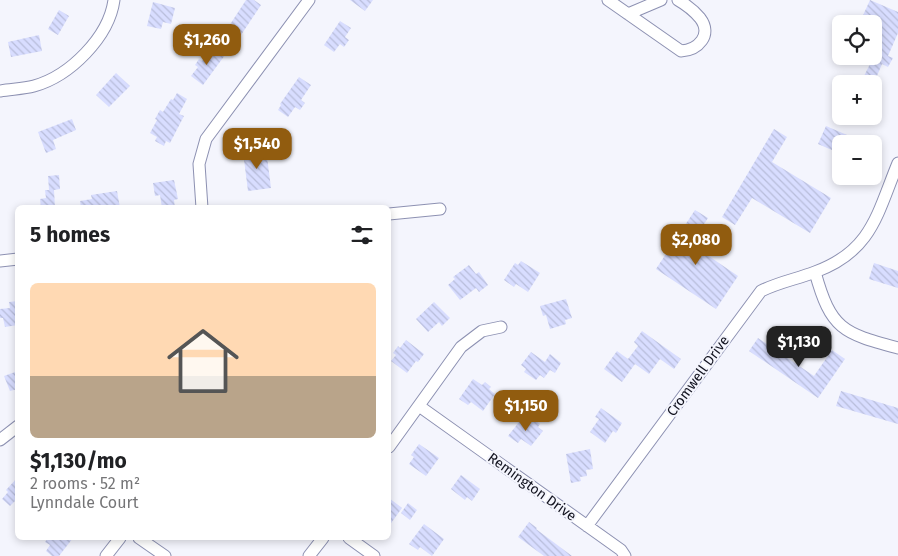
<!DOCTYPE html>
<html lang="en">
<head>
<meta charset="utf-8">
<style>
  :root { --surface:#fff; --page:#f2f2f2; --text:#202124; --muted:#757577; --line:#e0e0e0; --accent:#915c0f }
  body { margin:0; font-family:"Fira Sans",sans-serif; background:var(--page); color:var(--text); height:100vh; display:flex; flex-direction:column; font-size:19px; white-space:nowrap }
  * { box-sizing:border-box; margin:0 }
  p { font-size:16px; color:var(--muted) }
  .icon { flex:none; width:28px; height:28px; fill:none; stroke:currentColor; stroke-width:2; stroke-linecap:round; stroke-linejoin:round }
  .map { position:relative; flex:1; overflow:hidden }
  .drawer { position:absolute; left:15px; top:205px; width:376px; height:335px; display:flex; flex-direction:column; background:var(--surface); border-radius:8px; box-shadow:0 2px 8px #0003 }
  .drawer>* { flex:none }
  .buttons { position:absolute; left:832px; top:15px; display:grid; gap:10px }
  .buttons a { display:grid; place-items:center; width:50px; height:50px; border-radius:8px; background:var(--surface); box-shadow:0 2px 8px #0003; font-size:25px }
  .price { position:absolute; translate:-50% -42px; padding:0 11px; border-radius:10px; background:var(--accent); color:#fff; font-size:16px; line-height:32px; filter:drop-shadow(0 1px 2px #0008) }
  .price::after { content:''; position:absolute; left:50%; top:30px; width:15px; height:11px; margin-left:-8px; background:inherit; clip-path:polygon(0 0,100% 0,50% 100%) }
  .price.current { background:#222; color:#fff }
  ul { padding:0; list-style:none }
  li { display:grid; align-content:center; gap:10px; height:265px; padding:0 15px }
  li+li { border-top:1px solid var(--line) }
  li span { display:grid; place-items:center; height:155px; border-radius:8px; color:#555 }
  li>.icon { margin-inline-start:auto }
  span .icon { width:90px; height:90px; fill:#fffc; stroke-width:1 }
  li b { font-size:21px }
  h2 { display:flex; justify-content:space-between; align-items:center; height:60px; padding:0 15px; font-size:21px }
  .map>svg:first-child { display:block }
</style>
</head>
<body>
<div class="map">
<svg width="898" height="556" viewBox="0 0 898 556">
  <defs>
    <pattern id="building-back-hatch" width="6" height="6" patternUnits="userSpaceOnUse" patternTransform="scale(1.25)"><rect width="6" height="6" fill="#d8ddff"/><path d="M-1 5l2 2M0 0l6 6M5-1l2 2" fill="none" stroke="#b8bdda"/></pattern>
  </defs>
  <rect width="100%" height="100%" fill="#f4f5fd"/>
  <path fill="url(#building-back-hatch)" d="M246,0H254L261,5L241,35L229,26Z
    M350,0H373L365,11Z
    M870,0L898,12V33L888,56L893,58L888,67L882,64L874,83L863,78L874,56V24H859Z
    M153,2L175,8L171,24L163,22L161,29L147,26Z
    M59,10L69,16L58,35L48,29Z
    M340,21L351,28L345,37L349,40L344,47L340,44L334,52L324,45Z
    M39,35L42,51L11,57L8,42Z
    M217,48L225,55L203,85L191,76L198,67L195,65L199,59L202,61L208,54L211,56Z
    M116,73L130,86L109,107L96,95Z
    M299,77L311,85L301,100L305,103L300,110L295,107L288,117L278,110L281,105L280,104Z
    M177,93L187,99L179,114L184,116L170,143L166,141L164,146L155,141L157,137L150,133L157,120L155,119L160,110L163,112L171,99L173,100Z
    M72,119L76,130L53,140L56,149L46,153L38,132Z
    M826,126L854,138L852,144H841V154L818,144Z
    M774,129L787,137L772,162L831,198L810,233L752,198L735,225L722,217Z
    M266,149L271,188L248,191L243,152Z
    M59,175L60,189L54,190L55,208H41L40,199L46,198L45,190H49L48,176Z
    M174,180L178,199L174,200L175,208H162L160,195L155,196L153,183Z
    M117,191L120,208H81L80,201L92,199L91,195Z
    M695,210L708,218L691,244L738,276L716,309L656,269Z
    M521,261L540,273L528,292L516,284L514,287L504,280L515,263L518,265Z
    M874,263L898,271V288L869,279Z
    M469,265L476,274L479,272L488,285L479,292L476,288L460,300L448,285L455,279L453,277Z
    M566,299L572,318L565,320L566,324L550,329L546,315L543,316L540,306Z
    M18,301V325L5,327L3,318H0V309L10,308L9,302Z
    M434,302L450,318L442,326L439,322L428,332L416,319Z
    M642,331L681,359L674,369L660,359L649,374L635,364L622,382L604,369L617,351L628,359L638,346L634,342Z
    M758,338L814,376L832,350L845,359L818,398L749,351Z
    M406,340L424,354L418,362L416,361L407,373L391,361L396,355L393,353L398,346L400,348Z
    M531,352L545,362L550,354L561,363L555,373L550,370L544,378L540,375L536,380L524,372L526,369L521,365Z
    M18,371V389L10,391L4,376Z
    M473,379L482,385L485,382L491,387L489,389L495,394L483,411L471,402L468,405L459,399Z
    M841,391L898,408V424L836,406Z
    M601,408L622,423L616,433L613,431L605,443L590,432L599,419L595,417Z
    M523,417L531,423L534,419L540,424L538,427L543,431L531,446L521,439L518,443L508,436Z
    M419,444L439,458L426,476L409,464L414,457L411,455Z
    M590,449L593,469L586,470L587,476L580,477L581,481L571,483L566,454Z
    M461,475L480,489L472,501L467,497L465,500L451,489Z
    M18,477V498L10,506L2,499L8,492L6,490Z
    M389,498L402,508L389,526Z
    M408,503L417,510L410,520L401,513Z
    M529,522L537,528L536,529L572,556H544L518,537Z
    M424,524L444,539L432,556L420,547L418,550L409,544Z
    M48,538H73L59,556H52L46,551L50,545L45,542Z"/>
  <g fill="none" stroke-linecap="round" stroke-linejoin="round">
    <defs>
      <path id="minor" d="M608,0L681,51C698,50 713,35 700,18C695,12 685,4 678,0
        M628,14L661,0
        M0,91C11,89 23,89 34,86C70,76 109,37 114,0
        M202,208L199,164L206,139L309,0
        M389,214L440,209
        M0,261L18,259
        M815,272C831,330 843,333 898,348
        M419,406L621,550L625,556
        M0,440L18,426
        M389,447L461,347L482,331L501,327
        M587,526L761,291C779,282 797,279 815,272C872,251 877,214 898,163
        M139,538L165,556
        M349,538L374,556
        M106,556L120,538
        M309,556L323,538"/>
    </defs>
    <use href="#minor" stroke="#8d91b2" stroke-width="13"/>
    <use href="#minor" stroke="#fff" stroke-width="11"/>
  </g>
  <g text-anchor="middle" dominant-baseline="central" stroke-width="4" stroke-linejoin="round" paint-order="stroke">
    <g font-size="14" fill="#12131f" stroke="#f4f5fd">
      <text transform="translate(698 376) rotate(-54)">Cromwell Drive</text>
      <text transform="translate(532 487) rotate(36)">Remington Drive</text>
    </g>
  </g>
</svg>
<div class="buttons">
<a><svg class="icon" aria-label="locate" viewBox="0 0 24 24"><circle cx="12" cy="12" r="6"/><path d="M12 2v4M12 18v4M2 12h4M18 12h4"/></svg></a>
<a>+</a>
<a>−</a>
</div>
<b class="price" style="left:207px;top:66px">$1,260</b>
<b class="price" style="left:257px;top:170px">$1,540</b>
<b class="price" style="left:696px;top:266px">$2,080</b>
<b class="price current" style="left:799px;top:368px">$1,130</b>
<b class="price" style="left:526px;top:432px">$1,150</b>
<section class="drawer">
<h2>5 homes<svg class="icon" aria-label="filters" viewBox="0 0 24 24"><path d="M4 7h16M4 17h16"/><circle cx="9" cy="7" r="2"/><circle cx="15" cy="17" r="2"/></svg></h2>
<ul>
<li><span style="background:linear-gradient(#ffd9b3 60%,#b9a48a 0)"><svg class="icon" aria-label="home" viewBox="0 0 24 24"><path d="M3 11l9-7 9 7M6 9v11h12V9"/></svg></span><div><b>$1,130/mo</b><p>2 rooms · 52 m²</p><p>Lynndale Court</p></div></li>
</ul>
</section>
</div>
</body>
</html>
